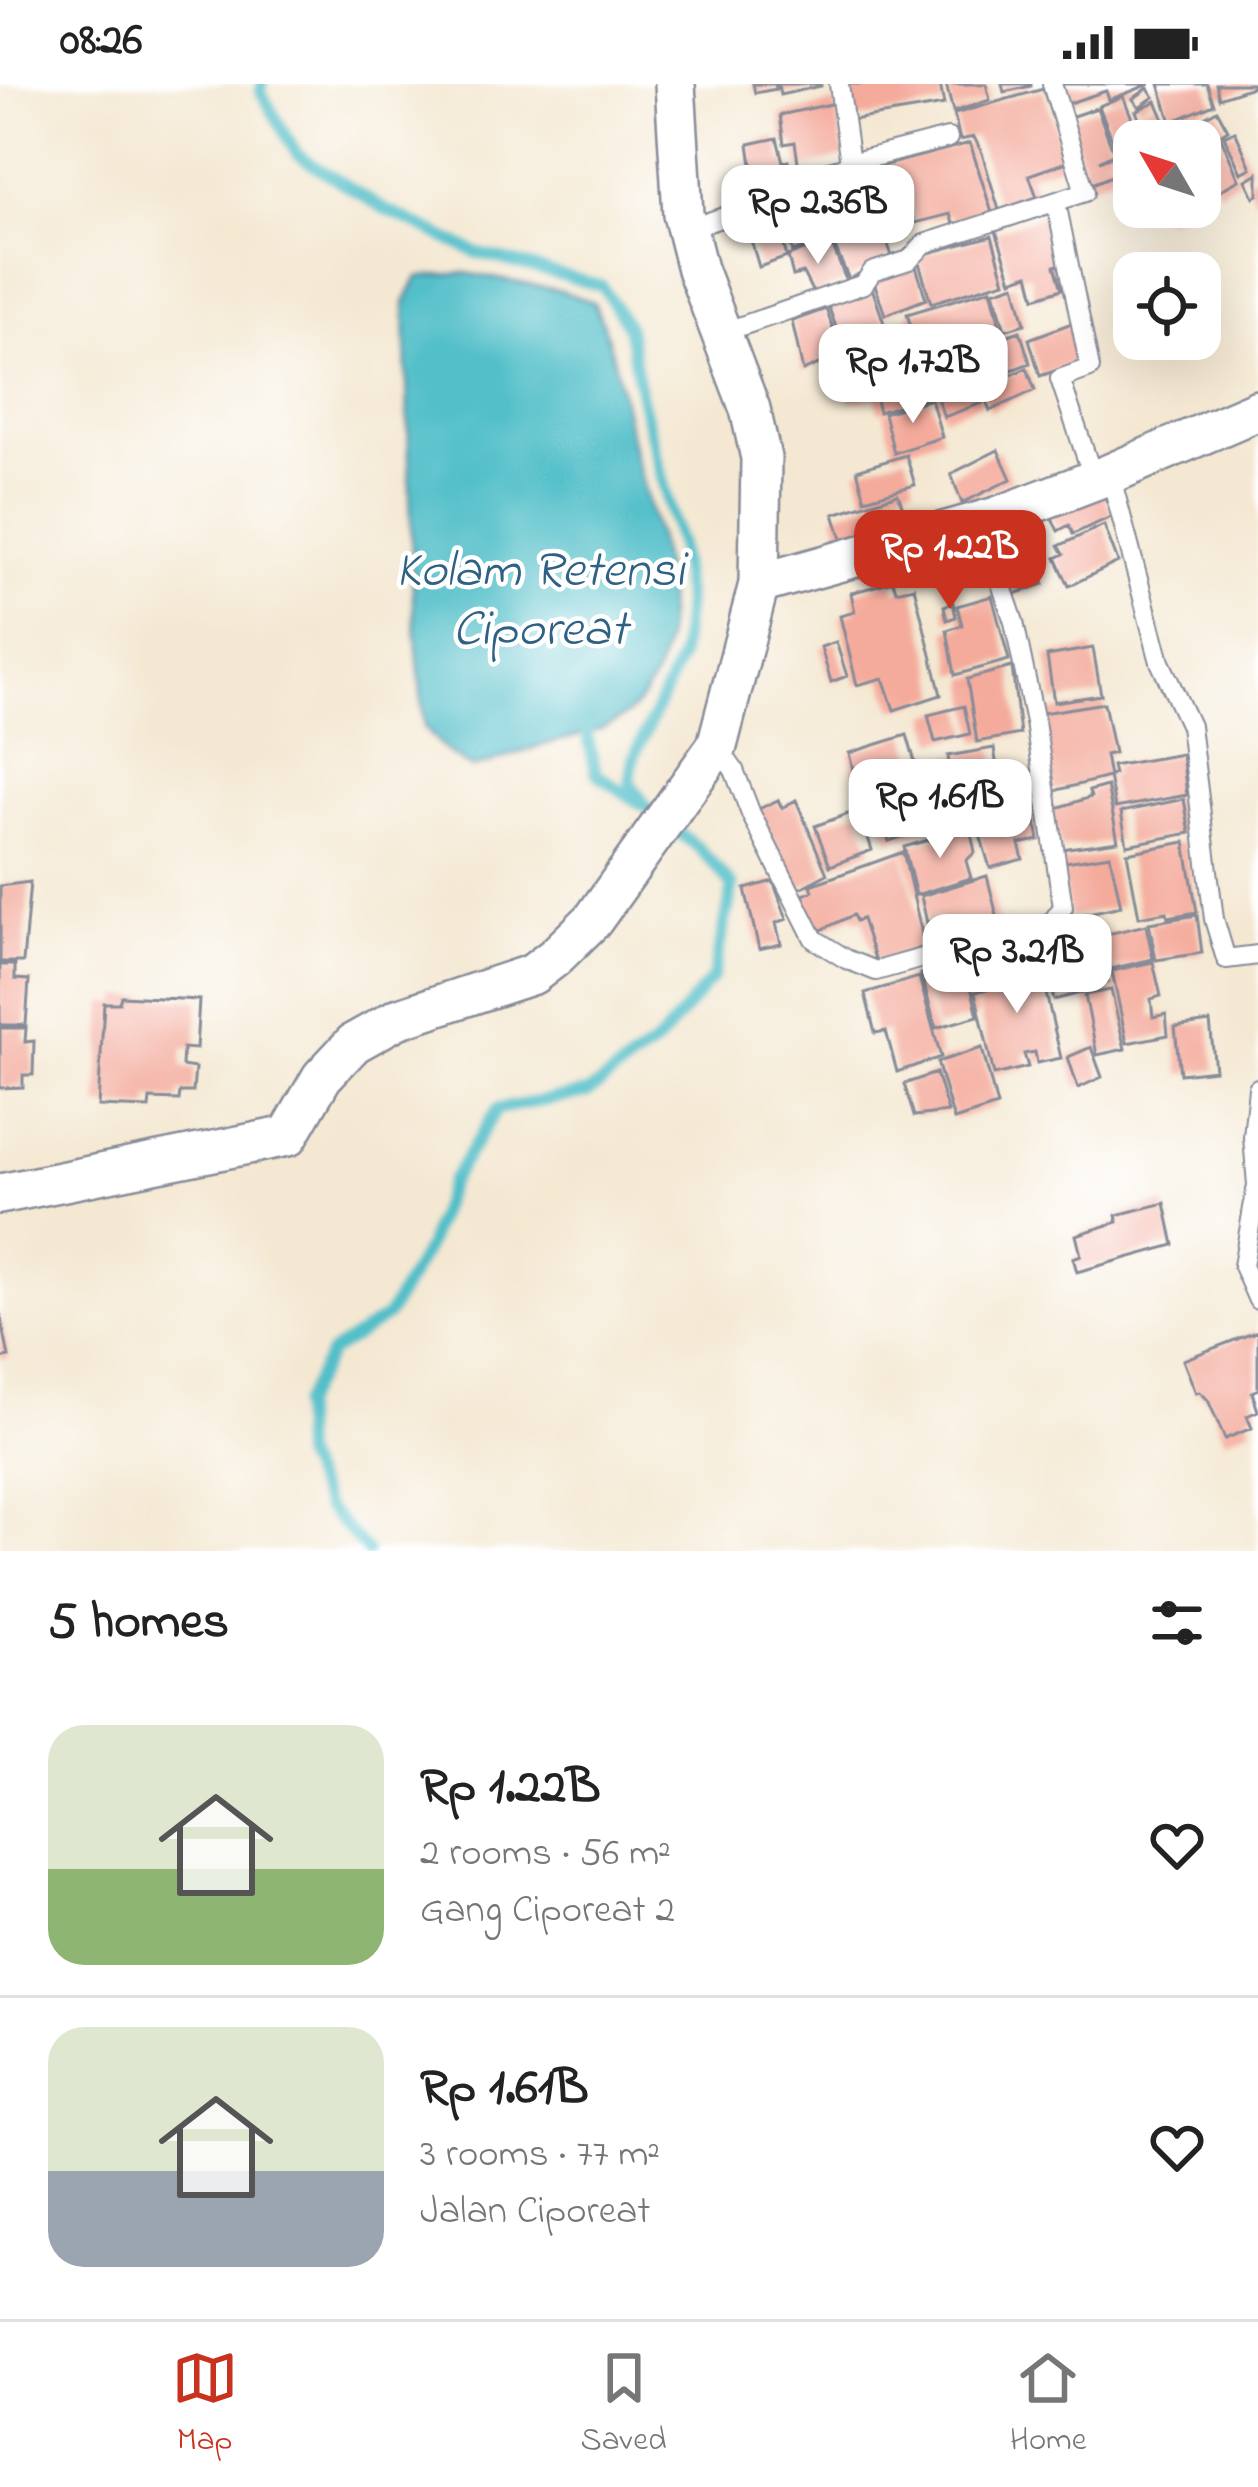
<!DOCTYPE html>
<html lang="en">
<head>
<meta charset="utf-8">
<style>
  :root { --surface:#fff; --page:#f2f2f2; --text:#222; --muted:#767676; --line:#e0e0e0; --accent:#c8321e }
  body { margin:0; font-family:"Indie Flower",sans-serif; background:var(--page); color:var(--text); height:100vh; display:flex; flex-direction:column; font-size:45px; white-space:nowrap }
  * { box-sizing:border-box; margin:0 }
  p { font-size:39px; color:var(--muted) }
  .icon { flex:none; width:66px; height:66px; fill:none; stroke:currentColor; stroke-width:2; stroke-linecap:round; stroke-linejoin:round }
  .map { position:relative; height:1467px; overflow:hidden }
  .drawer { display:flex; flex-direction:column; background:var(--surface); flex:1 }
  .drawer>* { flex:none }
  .needle { width:78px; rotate:309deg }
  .fabs { position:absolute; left:1113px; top:36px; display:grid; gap:24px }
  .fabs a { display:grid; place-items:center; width:108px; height:108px; border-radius:24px; background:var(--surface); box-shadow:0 12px 48px #0002; font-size:60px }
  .price { position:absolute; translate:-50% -102px; padding:0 27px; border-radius:24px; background:#fff; color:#222; font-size:39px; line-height:78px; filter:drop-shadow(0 3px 6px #0008) }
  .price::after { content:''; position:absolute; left:50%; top:72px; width:36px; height:27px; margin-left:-18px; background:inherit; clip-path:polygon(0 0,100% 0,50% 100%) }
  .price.current { background:var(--accent); color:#fff }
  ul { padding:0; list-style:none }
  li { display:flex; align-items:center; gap:36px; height:300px; padding:0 48px }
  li+li { border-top:3px solid var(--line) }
  li span { display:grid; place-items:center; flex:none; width:336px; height:240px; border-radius:36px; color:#555 }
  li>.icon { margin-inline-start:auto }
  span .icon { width:144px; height:144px; fill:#fffc; stroke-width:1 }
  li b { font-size:51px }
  h2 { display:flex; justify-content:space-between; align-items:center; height:144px; padding:0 48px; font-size:51px }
  .status { display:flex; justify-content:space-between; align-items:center; height:84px; padding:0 60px; background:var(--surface); direction:ltr }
  .status svg { height:33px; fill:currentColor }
  .tab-bar { display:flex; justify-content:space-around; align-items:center; height:168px; border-top:3px solid var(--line); background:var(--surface); font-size:33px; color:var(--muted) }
  .tab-bar a { display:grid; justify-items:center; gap:6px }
  .tab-bar .current { color:var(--accent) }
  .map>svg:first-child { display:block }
</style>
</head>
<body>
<div class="status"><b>08:26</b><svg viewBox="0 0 49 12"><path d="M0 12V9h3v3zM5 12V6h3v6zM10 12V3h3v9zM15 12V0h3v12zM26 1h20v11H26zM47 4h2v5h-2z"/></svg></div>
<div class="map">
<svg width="1258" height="1467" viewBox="0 0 1258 1467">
  <rect width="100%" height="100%" fill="#fff"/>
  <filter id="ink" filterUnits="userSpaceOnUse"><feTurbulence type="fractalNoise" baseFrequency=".00833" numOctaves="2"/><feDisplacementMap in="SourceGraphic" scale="24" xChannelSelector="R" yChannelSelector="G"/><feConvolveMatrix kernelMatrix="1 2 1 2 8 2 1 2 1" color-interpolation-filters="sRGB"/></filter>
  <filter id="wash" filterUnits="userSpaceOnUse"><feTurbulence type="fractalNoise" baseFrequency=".004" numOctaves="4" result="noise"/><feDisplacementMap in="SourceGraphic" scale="48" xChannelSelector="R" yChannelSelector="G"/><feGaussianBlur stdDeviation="2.7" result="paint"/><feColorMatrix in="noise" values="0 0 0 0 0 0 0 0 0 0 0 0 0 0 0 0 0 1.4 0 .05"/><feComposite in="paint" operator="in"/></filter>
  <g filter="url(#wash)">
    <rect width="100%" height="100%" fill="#f4e8d2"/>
    <path fill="#52bfc9" stroke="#367794" stroke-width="3" d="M466,189L558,206L593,218C615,262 621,311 632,359C651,439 697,542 640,617C615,650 569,652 533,664C512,671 493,679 472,684L448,669L424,643L413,519L405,219L418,193Z"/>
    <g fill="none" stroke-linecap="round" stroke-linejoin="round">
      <path stroke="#52bfc9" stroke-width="12" d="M262,0L261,8L297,70L382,124L477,169L602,202L628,243L641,313L679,460L686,519L680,575L634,673L630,698L649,726L699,764L733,802L713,893L658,958L588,1009L497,1025L450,1099L427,1163L387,1232L330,1269L301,1322L302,1373L326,1423L367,1467
        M585,640L596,689L642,721"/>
    </g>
    <g id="blocks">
      <path fill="#f4ab9c" d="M753,0H775L776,5L755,9Z
        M778,0H821V2L780,11Z
        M847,0H940L944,21L852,36Z
        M946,0H986L990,16L953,28Z
        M1002,0H1031V2L1004,8Z
        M1061,0H1150L1109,16L1106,7L1066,20Z
        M1159,0H1207L1214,20L1171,38Z
        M1216,0H1258V1L1219,14Z
        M1148,4L1154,13L1139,23L1133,15Z
        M1043,5L1067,78L1029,91L1037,113L999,126L982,69L974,53L960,56L954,30Z
        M1123,12L1141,57H1134V61L1125,65L1133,83L1090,101L1067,34L1097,24L1114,69L1099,77L1118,70L1099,22Z
        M1156,17L1173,57H1148L1136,27Z
        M835,19L845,73L799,85L795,58L784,60L780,31Z
        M1217,26L1228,46L1220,51L1239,96L1217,108L1212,93L1205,96L1212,113L1200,118V57H1186L1181,46Z
        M1235,47L1251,84L1241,89L1224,52Z
        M777,54L783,78L788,77L790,97L777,98L779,109L757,116L749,60Z
        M970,59L993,132L955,145L950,130L915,139L907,113L877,121L867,86Z
        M861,84L892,172L849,195L834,161L857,153L855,146L835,152L820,107L843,99L841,92Z
        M1258,89V111L1254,113L1246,96Z
        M818,107L833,153L793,168L777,122Z
        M773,120L787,173L759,183L743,129Z
        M1159,123H1190L1165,135Z
        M1049,129L1064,179L1055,182L1062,205L1035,214L1029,190L1012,196L996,147Z
        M992,152L1005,197L931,219L917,172Z
        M830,156L846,196L814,211L803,189L793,192L788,172Z
        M915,179L926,215L885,231L873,195Z
        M1015,200L1025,240L1005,246L994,207Z
        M872,204L886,245L844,265L828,221Z
        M991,205L1003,253L1020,247L1030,279L986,296L970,246L917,263L907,230Z
        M826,225L842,270L803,287L792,237Z
        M1072,239L1084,277L1040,292L1029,255Z
        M908,245L930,312L879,328L875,312L851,318L840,273Z
        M968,251L980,285L972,288L982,319L944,333L921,270Z
        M1027,284L1035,306L990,327L981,304Z
        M931,315L942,353L894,369L884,329Z
        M998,366L1011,395L962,419L951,390Z
        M906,371L915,401L865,415L857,386Z
        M1100,402L1113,432L1073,450L1069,441L1058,447L1048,425Z
        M898,410L911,447L846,468L834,430Z
        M1035,441L1049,481L1039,484L1044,500L1012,511L993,458Z
        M1104,441L1118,478L1069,502L1056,474L1064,470L1059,462Z
        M893,497L896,507L914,503L941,611L894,626L883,594L857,601L840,532L855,528L851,509Z
        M992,512L1009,576L955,591L947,546L962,541L957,522Z
        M953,519L956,533L947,536L944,522Z
        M836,558L847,592L831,598L821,563Z
        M1093,564L1101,611L1054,618L1047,572Z
        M1012,583L1020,650L977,658L967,595Z
        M1104,619L1114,669L1105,671L1109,693L1054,707L1042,629Z
        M964,622L970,650L935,658L928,631Z
        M907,651L934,742L889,757L879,726L864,731L849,669Z
        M994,664L1003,721L956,730L948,672Z
        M1182,670L1187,711L1115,724L1109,692L1114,690L1112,682Z
        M1107,702L1118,757L1061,765L1051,726L1091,713L1089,707Z
        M1184,715L1190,749L1127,761L1121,728Z
        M778,716L782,724L796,716L827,790L797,806L757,726Z
        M1033,721L1039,756L1019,760L1023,775L990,784L976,737Z
        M859,726L872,766L830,782L815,742Z
        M970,744L975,768L966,777L971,794L916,811L904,763Z
        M1185,758L1197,828L1168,833L1167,828L1139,833L1127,769Z
        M903,768L925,863L876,878L862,835L856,837L853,831L817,848L803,811L813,807L811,801Z
        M1110,771L1121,822L1070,833L1059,779Z
        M987,792L1000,844L944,859L938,835L927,839L921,812Z
        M773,797L787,835L776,839L781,860L759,865L745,805Z
        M30,798L23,878H0V802Z
        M1197,831L1202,869L1156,876L1149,839Z
        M1091,834L1108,898L1083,905L1066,841Z
        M1146,841L1153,875L1111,885L1103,851Z
        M1070,869L1081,909L1054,916L1043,876Z
        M1028,873L1030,881L1039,879L1061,974L1037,979L1035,968L1024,970L1028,983L994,991L975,908L991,904L986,883Z
        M965,878L978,932L936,944L921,890Z
        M1153,878L1161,912L1151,915L1153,933L1166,930L1168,951L1127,959L1112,887Z
        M0,881H15V895L29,896L26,941H0Z
        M919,893L941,973L897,988L886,947L875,949L865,909Z
        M1111,906L1125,965L1097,971L1085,911Z
        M121,912L199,916L196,965L183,964L182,982L195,984L193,1008H180L179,1016L150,1015L149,1024L98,1022L104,919H119Z
        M1210,938L1215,986L1180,990L1175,943Z
        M0,944H26L25,958L34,957L33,991H23V1003L0,1004Z
        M1091,963L1102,993L1078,1004L1068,973Z
        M982,964L997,1022L954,1036L937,978Z
        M936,989L948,1028L914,1032L904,1000Z
        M1165,1119L1174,1161L1077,1188L1073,1174L1081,1171L1076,1151L1118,1138L1116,1131Z
        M0,1228L9,1273L0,1275Z
        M1258,1247V1305L1252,1308L1258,1327L1247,1332L1252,1344L1225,1355L1208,1316L1200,1308L1196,1309L1183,1276Z"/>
    </g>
  </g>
  <g filter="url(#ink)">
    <use href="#blocks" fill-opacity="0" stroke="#888c98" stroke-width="3"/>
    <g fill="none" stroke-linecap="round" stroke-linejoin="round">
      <defs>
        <path id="lane" d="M839,0L850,79
          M1056,118L1090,284L1060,295L1094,396
          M687,145L782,114L850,79L948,54
          M721,249L864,200L872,188L909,176L924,160L1085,108L1052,0
          M1110,390L1160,578L1190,642L1214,835L1226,875L1258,871
          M717,662L734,686L751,730L814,855L846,875L876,887L1052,838L1063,823L1035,638L1014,538L980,437
          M1258,1004L1253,1053L1257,1101L1243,1182L1258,1216"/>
        <path id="street" d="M759,500L997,433L1110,390L1258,326
          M0,1110L288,1052L322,993L354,959L397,935L533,890L555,873L593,836L717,662L759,500L761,374L750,325L697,185L683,130L675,0"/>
      </defs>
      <use href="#lane" stroke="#888c98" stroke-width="22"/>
      <use href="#street" stroke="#888c98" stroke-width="44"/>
      <use href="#lane" stroke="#fff" stroke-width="18"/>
      <use href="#street" stroke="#fff" stroke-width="39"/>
    </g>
  </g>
  <g text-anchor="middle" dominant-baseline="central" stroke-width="9" stroke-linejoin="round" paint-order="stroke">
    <g font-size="51" font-style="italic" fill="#2e6183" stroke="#fff">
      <text x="540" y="488">Kolam Retensi<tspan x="540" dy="59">Ciporeat</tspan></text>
    </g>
  </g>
</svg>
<div class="fabs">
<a><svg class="needle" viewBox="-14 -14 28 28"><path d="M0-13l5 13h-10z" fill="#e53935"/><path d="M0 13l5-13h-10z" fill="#767676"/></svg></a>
<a><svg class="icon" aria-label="locate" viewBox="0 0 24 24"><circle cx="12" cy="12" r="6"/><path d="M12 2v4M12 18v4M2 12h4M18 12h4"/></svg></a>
</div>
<b class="price" style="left:818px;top:183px">Rp 2.36B</b>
<b class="price" style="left:913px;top:342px">Rp 1.72B</b>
<b class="price current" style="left:950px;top:528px">Rp 1.22B</b>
<b class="price" style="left:940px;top:777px">Rp 1.61B</b>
<b class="price" style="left:1017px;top:932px">Rp 3.21B</b>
</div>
<section class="drawer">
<h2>5 homes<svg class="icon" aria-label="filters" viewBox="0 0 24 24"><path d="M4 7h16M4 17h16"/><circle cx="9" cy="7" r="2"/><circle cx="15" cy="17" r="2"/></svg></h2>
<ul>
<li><span style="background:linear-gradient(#dfe7d0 60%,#8fb573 0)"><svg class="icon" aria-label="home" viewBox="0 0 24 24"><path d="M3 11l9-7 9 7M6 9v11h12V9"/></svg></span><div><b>Rp 1.22B</b><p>2 rooms · 56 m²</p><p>Gang Ciporeat 2</p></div><svg class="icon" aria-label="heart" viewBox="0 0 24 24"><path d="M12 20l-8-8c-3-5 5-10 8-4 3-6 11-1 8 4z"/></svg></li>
<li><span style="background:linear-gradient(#dfe7d0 60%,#9aa5b1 0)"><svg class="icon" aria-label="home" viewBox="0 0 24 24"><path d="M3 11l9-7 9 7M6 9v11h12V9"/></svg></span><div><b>Rp 1.61B</b><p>3 rooms · 77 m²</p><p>Jalan Ciporeat</p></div><svg class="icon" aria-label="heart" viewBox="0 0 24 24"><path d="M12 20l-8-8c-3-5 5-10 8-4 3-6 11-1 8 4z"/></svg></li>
</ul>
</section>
<nav class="tab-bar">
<a class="current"><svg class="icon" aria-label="map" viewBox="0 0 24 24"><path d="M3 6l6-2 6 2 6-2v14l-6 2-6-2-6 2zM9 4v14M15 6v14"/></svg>Map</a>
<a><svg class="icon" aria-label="saved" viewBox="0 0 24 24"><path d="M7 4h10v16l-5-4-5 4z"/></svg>Saved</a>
<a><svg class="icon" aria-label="home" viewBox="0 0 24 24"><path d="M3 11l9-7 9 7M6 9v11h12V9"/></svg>Home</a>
</nav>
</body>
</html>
